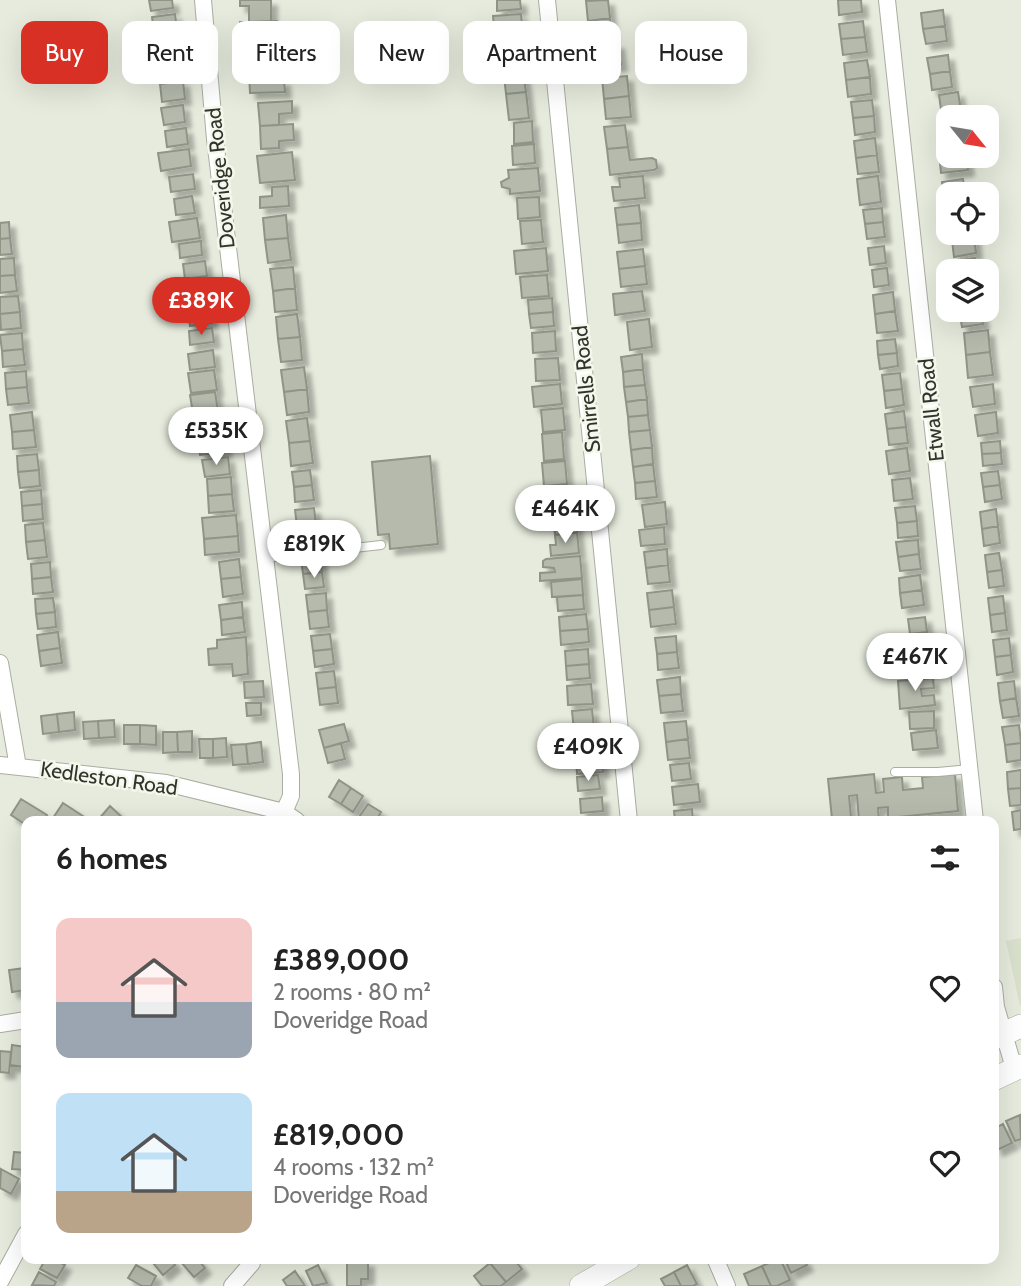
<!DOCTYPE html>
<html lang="en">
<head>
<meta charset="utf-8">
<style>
  :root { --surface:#fff; --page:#f6f6f6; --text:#222; --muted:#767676; --accent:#d93025 }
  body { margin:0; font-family:Cabin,sans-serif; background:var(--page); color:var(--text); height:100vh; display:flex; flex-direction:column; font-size:26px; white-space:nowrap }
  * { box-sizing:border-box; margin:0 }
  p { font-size:23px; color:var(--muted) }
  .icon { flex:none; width:38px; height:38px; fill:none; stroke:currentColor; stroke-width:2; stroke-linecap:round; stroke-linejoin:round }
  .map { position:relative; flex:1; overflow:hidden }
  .side { position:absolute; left:21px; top:816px; width:978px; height:448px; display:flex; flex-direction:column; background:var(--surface); border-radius:14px; box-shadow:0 7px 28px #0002 }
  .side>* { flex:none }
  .guide { position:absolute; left:21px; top:21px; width:980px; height:63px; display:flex; gap:14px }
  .needle { width:46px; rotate:120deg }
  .fabs { position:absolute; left:936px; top:105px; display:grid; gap:14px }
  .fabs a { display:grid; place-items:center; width:63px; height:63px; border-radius:14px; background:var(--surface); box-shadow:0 7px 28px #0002; font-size:35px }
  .price { position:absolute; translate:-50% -60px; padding:0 16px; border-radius:24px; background:#fff; color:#222; font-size:23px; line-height:46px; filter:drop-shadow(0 2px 4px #0008) }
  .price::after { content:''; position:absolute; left:50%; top:42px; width:21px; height:16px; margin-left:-10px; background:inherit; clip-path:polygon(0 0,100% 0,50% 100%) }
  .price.on { background:var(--accent); color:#fff }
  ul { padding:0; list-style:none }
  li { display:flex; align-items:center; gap:21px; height:175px; padding:0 35px }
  li span { display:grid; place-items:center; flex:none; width:196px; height:140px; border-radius:14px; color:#555 }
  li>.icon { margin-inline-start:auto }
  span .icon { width:84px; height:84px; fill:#fffc; stroke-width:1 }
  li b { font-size:30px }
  h2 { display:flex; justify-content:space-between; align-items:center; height:84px; padding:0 35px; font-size:30px }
  .tag { padding:0 24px; border-radius:14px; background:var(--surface); box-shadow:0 7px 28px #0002; font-size:24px; line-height:63px }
  .tag.on { background:var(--accent); color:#fff }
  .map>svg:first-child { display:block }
</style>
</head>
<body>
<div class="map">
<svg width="1021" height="1286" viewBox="0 0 1021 1286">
  <defs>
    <filter id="shadow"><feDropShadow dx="6" dy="6" stdDeviation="2" flood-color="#0004"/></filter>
  </defs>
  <rect width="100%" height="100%" fill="#e6ebdd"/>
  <path fill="#d9e0cc" d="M1021,938V1005L1020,1006L1006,941Z"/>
  <path fill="#b5baad" stroke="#8f9487" stroke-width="2" filter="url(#shadow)" d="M149,0H172L173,8L151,11Z
    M240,0H271V21L249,22V6H240Z
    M497,0H520L521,9L497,11Z
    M608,0L610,18L588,21L586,1Z
    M838,0H861L862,12L839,15Z
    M943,10L945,26L923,29L921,13Z
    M175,14L177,30L154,33L152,17Z
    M521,14L523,35L495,37L493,16Z
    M610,18L612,37L590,39L588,21Z
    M277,21L278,39L240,40V22Z
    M863,21L865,37L841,39L839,24Z
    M945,26L947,41L926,44L923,29Z
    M176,37L178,53L157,56L155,40Z
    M865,37L867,52L843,55L841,39Z
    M522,42L524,62L502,65L499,45Z
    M618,43L621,65L595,68L593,45Z
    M283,47L284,62H273V71L249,72L248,48Z
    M948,55L950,71L930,74L927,58Z
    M179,59L181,76L160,79L157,62Z
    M867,60L870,77L846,80L844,63Z
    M522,65L526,92L506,94L503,67Z
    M273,71L274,80H284L285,92L250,93L249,72Z
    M950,71L952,87L932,90L930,74Z
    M627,76L629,96L604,99L602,78Z
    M870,77L871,94L848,97L846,80Z
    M183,81L185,99L162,102L160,84Z
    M526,92L529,118L509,120L506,94Z
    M958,92L962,117H948V123L943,124L939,95Z
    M629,96L631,117L606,119L604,99Z
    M872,100L874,116L853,118L851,102Z
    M292,101V113L279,114V125L260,126L258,103Z
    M183,105L185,122L164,125L161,108Z
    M874,116L875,132L855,135L853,118Z
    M532,121L533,142L514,144V123Z
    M293,124L294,140L279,141V148L261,149L260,126Z
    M625,125L628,147L607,149L604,127Z
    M186,128L188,144L167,147L165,131Z
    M948,132V152L939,153L937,133Z
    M875,138L877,155L856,158L854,141Z
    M534,144L535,163L513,165L512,146Z
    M628,147L630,160L652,158L656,160L657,168L654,170L610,175L607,149Z
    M189,149L191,166L161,171L158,153Z
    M292,152L295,180L260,183L257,156Z
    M948,152V156H966L968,170L941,173L939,153Z
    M877,155L879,172L858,174L856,158Z
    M538,168L540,191L510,194V189L502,187L501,182L509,178L508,170Z
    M193,174L195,189L171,192L169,177Z
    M643,176L645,198L614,201L612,187H620L619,178Z
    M878,176L881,202L860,205L857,179Z
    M963,179L965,194H948V199L944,200L942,182Z
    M288,186L289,206L260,208V197L272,196V187Z
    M192,196L195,213L176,215L174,199Z
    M539,197L540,217L518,219L517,198Z
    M639,205L641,223L617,225L615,208Z
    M882,208L883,222L865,224L863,210Z
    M286,215L288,238L265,240L263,218Z
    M197,218L200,238L172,242L169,222Z
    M541,220L543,242L522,244L520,221Z
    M9,222L10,238L0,239V223Z
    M883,222L885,237L867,239L865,224Z
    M641,223L642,240L619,243L617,225Z
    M951,233H973L974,237L952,240Z
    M974,237L976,253L954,257L952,240Z
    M10,238L12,254L0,255V239Z
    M288,238L291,260L268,263L265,240Z
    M201,241L202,255L180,258L179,244Z
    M884,246L886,263L870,265L868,248Z
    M546,248L548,271L516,274L514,251Z
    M643,249L645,266L619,269L617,252Z
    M14,258L15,275L0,276V259Z
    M975,258L977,271H957L955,261Z
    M205,261L207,276L185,279L183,264Z
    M645,266L647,284L621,287L619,269Z
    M293,267L295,288L273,291L270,269Z
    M887,268L889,285L874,287L872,270Z
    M15,275L17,291L0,293V276Z
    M547,275L549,296L522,298L520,277Z
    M206,283L208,299L187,301L185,286Z
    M295,288L297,310L275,312L273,291Z
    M642,291L645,311L615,315L613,294Z
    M893,292L895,311L875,314L873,295Z
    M18,296L20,312L0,314V297Z
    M552,298L553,312L529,314L528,300Z
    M209,305L212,323L190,326L188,308Z
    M959,310H981L983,324L962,327Z
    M895,311L898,331L877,333L875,314Z
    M20,312L21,328L1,330L0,314Z
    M553,312L554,326L531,328L529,314Z
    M297,314L300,337L278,339L276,317Z
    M649,319L652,347L630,350L627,322Z
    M212,328L214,342L190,345L189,331Z
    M988,330L990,352L966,355L964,333Z
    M555,331L556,351L533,353L532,333Z
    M22,333L23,349L2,351L0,335Z
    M300,337L302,360L281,362L278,339Z
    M895,339L897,353L878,355L877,341Z
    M23,349L25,365L3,367L2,351Z
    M213,350L215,367L190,370L188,354Z
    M990,352L993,375L968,378L966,355Z
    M897,353L898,366L880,369L878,355Z
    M642,354L643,369L623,372L621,357Z
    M558,358L560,380L536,381L535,359Z
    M304,367L307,389L284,392L281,370Z
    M643,369L645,385L624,387L623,372Z
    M214,370L217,390L191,393L188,373Z
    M26,371L27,387L6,389L5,373Z
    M900,373L902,389L884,391L882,375Z
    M560,384L562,404L534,407L532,387Z
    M993,384L995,404L973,407L970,387Z
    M645,385L647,399L626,402L624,387Z
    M27,387L29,403L8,405L6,389Z
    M307,389L309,412L287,415L284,392Z
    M902,389L904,405L886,408L884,391Z
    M215,392L218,411L193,414L190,395Z
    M647,399L648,415L628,417L626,402Z
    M563,408L565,430L543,432L541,410Z
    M904,411L906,427L887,429L885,414Z
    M32,412L34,430L12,432L10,415Z
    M996,412L998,433L978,436L975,415Z
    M220,413L222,430L190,434L188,417Z
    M648,415L650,430L629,432L628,417Z
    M307,418L310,441L289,443L286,421Z
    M906,427L908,443L889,445L887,429Z
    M34,430L36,447L13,449L12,432Z
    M650,430L652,447L631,450L629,432Z
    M562,432L564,459L544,461L542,434Z
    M224,435L226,452L200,455L198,438Z
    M310,441L313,463L291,466L289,443Z
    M1000,441L1001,453L982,454L981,443Z
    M652,447L653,464L633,467L631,450Z
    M907,448L910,471L889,474L886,451Z
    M1001,453L1002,464L983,466L982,454Z
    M37,454L39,470L18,472L17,456Z
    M430,456L438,544L390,549L389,534L378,535L372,462Z
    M228,457L230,474L205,477L202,460Z
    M565,461L567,484L544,486L542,463Z
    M653,464L655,481L635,483L633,467Z
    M39,470L40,486L20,488L18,472Z
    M310,470L312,485L294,487L292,472Z
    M998,471L1000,485L983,487L981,473Z
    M231,477L232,494L208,496L207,479Z
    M910,478L913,499L894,501L892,480Z
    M655,481L657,497L636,499L635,483Z
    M567,484L569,508L546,510L544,486Z
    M312,485L314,500L295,502L294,487Z
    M1000,485L1002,499L985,502L983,487Z
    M41,490L42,504L22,506L21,492Z
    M232,494L234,511L209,513L208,496Z
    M665,502L667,524L645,527L642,505Z
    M42,504L43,519L23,521L22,506Z
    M915,506L917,521L897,523L895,508Z
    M314,508L316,524L297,526L295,510Z
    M996,509L998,526L982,529L980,512Z
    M575,513L577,532L555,535L553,515Z
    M236,515L238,536L204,539L202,518Z
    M917,521L918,536L898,538L897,523Z
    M43,523L45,540L26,542L25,525Z
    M316,524L318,540L298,542L297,526Z
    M998,526L1000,543L984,546L982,529Z
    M664,527L665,544L641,546L639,530Z
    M577,532L579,553L551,556L550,545H556L555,535Z
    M238,536L239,552L205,555L204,539Z
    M45,540L47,557L28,559L26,542Z
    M918,540L919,554L898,557L896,542Z
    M667,549L668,565L646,568L644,552Z
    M999,553L1002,570L987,572L985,555Z
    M919,554L921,569L900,571L898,557Z
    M580,556L582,578L540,581V573L555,572L554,568L543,567V561L546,559Z
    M321,557L322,572L303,574L301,559Z
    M239,559L241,577L221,579L219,562Z
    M50,562L51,577L32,579L31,564Z
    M668,565L670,582L648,584L646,568Z
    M1002,570L1004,586L989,588L987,572Z
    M322,572L324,587L305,589L303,574Z
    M920,575L922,590L900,593L899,578Z
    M51,577L53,592L33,594L32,579Z
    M241,577L243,594L223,597L221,579Z
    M582,579L583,595L552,597L551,582Z
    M672,590L674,607L649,610L647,593Z
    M922,590L924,605L902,608L900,593Z
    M326,593L327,610L308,612L306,595Z
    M583,595L584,609L558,611L557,597Z
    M1003,596L1005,613L990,615L988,598Z
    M53,598L55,612L36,614L35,599Z
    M242,602L243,617L221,620L219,605Z
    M674,607L676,624L651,627L649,610Z
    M327,610L329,627L310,629L308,612Z
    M55,612L56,627L38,629L36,614Z
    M1005,613L1007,630L992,632L990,615Z
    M586,614L588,629L560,631L559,617Z
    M243,617L245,632L222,635L221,620Z
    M925,617L927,632L910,634L908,619Z
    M588,629L589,642L561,645L560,631Z
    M58,632L60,648L39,651L37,635Z
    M927,632L929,647L911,649L910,634Z
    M330,634L332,649L313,651L311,636Z
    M676,636L677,652L657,654L655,638Z
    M246,637L248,674L233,676L232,664L209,665L208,649L217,648V640Z
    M1009,638L1011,655L995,657L993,640Z
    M60,648L62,663L41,666L39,651Z
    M332,649L334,664L315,667L313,651Z
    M588,649L589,664L566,666L565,651Z
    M677,652L679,668L658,670L657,654Z
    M928,653L930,671L913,672L911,654Z
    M1011,655L1013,672L997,675L995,657Z
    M589,664L590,678L567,680L566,666Z
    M334,671L336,687L318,689L316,673Z
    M680,677L681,694L659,696L657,680Z
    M933,678L934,688L921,689L922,696L934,695L935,705L900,709L898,681Z
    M263,681L264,697L245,698L244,682Z
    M1014,681L1016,698L1000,701L998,683Z
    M591,684L593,704L568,705L567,686Z
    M336,687L338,703L320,705L318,689Z
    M681,694L683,711L661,713L659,696Z
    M1016,698L1019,716L1003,718L1000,701Z
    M246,703H261V715L247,716Z
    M592,709L594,729L574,731L572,711Z
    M934,711V728L910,729L909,712Z
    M74,712L75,730L59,732L57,714Z
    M57,714L59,732L43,734L41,716Z
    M114,720L115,737L99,738L98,721Z
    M98,721L99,738L84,739L83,722Z
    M686,721L688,739L666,742L664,723Z
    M344,724L349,741L324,748L319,730Z
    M124,725H140V744H124Z
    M140,725L156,726V745L140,744Z
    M1019,725L1021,743L1005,745L1002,727Z
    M936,730L938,748L913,750L911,733Z
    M192,731V752H178L177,732Z
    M163,732H177L178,752L163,753Z
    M600,737L601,755L576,757L575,739Z
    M226,738L227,757L213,758V739Z
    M199,739H213V758H200Z
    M688,739L690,758L668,760L666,742Z
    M261,742L263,762L248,764L246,744Z
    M341,743L345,759L328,763L324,748Z
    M1021,743V760L1007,762L1005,745Z
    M246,744L248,764L233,765L231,745Z
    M601,755L603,772L577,774L576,757Z
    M689,763L691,779L672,781L670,765Z
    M1021,770V788L1008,789L1007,772Z
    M874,774L876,793L884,792L883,779L902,777L903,790L923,788L922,777L955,774L958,811L888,818V807L878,808L879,821H859L857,795L849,796L851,817L832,819L828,779Z
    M598,775L600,789L578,791L577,777Z
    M339,780L351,788L341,804L329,797Z
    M698,784L700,802L674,805L672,787Z
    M351,788L363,796L353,812L341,804Z
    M1021,788V805L1010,806L1008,789Z
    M602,797L603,811L581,813L580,799Z
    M21,799L47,815L43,821H26V825L11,815Z
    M63,803L89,820V821H57L53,818Z
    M368,804L381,812L376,821H364L359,817Z
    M110,806L126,821H97Z
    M692,809L693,821H675L674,811Z
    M1021,810V829L1014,830L1012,812Z
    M25,968L26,990L12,992L9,970Z
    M12,1045L26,1047L24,1067L10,1065Z
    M0,1051L11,1052L9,1073L0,1072Z
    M1020,1115L1021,1139L1015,1141L1006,1121Z
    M1003,1124L1012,1143L997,1150L994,1143V1129Z
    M14,1152L26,1153V1170L12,1169Z
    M1,1169L19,1179L11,1194L0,1188Z
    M46,1258H52L65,1265L57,1278L40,1269Z
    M149,1258H170L175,1265L163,1275Z
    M183,1258H197L205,1268L194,1277L180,1261Z
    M496,1258H513L522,1269L506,1282L490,1263Z
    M780,1258L790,1280L777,1286H771L762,1266Z
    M784,1258H803L807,1265L791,1273Z
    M347,1261H368V1279H361V1286H347Z
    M490,1263L506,1282L501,1286H482L474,1276Z
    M136,1265L156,1276L151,1286H142L128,1278Z
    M318,1265L327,1283L313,1286L306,1271Z
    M687,1265L697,1284L693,1286H681L674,1272Z
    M762,1266L771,1286H749L744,1274Z
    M295,1271L305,1286H287L283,1280Z
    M39,1272L56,1282L54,1286L32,1285Z
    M674,1272L681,1286H665L661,1279Z"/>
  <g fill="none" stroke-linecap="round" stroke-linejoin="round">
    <defs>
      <path id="lane" d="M265,558L381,545
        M895,772H938L970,769"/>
      <path id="street" d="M203,0L215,139L291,774V796L284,812
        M547,0L629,821
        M887,0L975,821
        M0,663L18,767
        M0,765L166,783L284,812L297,821
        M994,987L996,1007L1014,1068
        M0,1024L26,1020
        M715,1258L727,1286
        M0,1282L26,1234
        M232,1286L252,1263"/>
      <path id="secondary" d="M994,1038L1021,1026
        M994,1079L1021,1066
        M581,1286L629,1258"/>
    </defs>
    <use href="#lane" stroke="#a9aea1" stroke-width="10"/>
    <use href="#street" stroke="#a9aea1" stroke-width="18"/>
    <use href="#secondary" stroke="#a9aea1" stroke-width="24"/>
    <use href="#lane" stroke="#fff" stroke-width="8"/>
    <use href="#street" stroke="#fff" stroke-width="16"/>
    <use href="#secondary" stroke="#fff" stroke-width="23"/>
  </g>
  <g text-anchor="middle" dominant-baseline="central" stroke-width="5" stroke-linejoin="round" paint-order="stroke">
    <g font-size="21" fill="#31332e" stroke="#f3f8ea">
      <text transform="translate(220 178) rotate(-96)">Doveridge Road</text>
      <text transform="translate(586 389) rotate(-96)">Smirrells Road</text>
      <text transform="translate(931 410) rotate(-96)">Etwall Road</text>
      <text transform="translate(109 778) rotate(8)">Kedleston Road</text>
    </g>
  </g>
</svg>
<div class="fabs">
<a><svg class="needle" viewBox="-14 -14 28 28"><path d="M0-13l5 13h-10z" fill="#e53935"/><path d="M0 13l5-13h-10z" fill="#767676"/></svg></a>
<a><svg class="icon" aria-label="locate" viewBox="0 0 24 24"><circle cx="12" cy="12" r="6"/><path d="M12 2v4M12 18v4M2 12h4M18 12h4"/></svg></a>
<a><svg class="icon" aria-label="layers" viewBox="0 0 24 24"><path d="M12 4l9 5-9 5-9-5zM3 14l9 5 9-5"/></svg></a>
</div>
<b class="price on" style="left:201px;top:337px">£389K</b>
<b class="price" style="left:216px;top:467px">£535K</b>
<b class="price" style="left:565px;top:545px">£464K</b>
<b class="price" style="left:314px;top:580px">£819K</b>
<b class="price" style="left:915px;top:693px">£467K</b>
<b class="price" style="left:588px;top:783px">£409K</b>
<div class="guide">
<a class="tag on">Buy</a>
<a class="tag">Rent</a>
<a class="tag">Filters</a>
<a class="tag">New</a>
<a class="tag">Apartment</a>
<a class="tag">House</a>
</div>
<section class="side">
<h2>6 homes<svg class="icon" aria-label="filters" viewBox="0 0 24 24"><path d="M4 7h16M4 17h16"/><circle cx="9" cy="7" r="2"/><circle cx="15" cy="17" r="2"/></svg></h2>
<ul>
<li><span style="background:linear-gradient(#f6c9c9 60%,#9aa5b1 0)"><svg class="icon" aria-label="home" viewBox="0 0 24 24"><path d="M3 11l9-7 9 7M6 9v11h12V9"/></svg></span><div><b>£389,000</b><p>2 rooms · 80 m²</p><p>Doveridge Road</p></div><svg class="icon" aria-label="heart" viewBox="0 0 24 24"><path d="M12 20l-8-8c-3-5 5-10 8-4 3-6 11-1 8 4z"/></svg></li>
<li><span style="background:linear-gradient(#bfe0f5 70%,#b9a48a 0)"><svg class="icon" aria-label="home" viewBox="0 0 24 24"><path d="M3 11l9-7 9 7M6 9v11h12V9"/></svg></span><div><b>£819,000</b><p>4 rooms · 132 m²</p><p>Doveridge Road</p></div><svg class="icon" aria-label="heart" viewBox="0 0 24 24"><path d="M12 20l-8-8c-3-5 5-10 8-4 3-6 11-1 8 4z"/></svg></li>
</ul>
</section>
</div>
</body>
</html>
